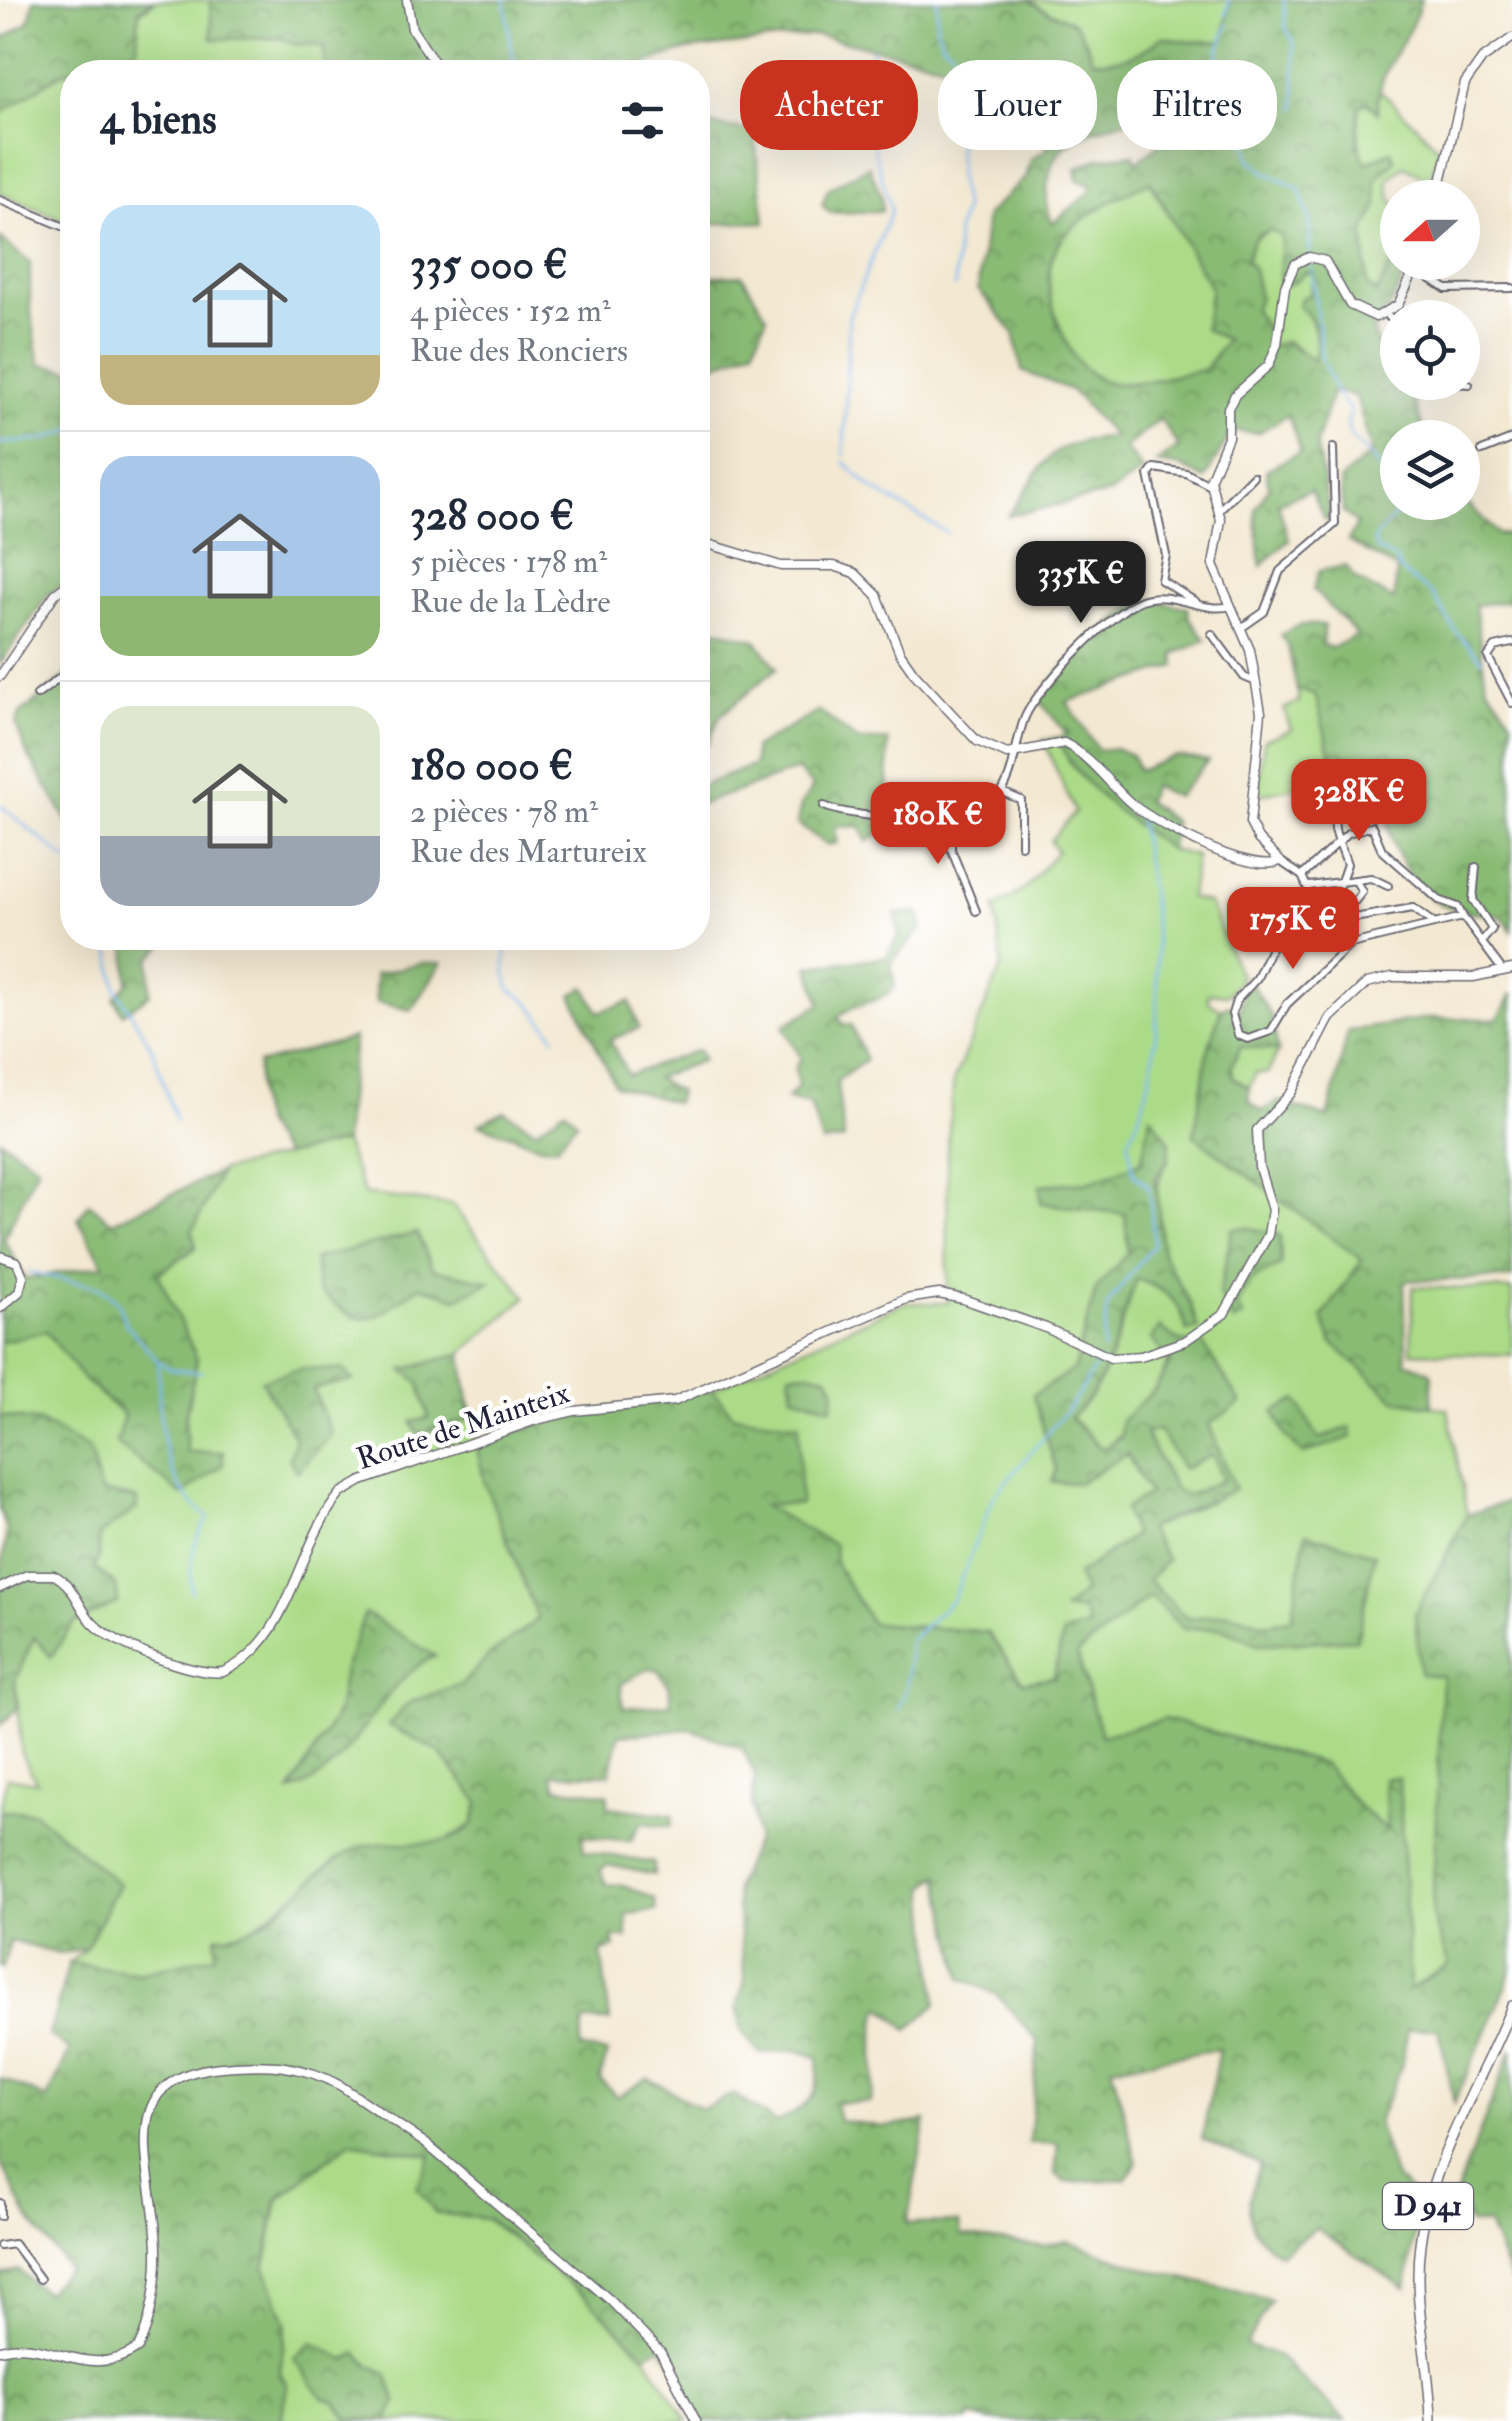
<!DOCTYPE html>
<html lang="fr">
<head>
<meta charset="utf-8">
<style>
  :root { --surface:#fff; --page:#f2f2f3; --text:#1f2937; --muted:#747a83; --line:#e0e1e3; --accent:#c8321e }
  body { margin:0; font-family:"IM FELL Double Pica",serif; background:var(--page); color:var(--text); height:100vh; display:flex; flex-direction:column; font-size:38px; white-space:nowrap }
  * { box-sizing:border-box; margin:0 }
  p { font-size:32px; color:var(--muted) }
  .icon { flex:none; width:55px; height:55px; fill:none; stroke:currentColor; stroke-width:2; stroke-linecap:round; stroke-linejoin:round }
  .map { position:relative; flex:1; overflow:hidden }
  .drawer { position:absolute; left:60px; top:60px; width:650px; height:890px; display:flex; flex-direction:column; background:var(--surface); border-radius:40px; box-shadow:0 10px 40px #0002 }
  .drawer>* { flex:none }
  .guide { position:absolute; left:740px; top:60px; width:620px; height:90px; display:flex; gap:20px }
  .needle { width:65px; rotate:249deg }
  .buttons { position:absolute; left:1380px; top:180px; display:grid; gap:20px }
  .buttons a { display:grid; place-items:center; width:100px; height:100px; border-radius:50%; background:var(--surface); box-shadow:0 10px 40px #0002; font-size:50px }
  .price { position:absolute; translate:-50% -85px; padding:0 22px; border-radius:20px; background:var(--accent); color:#fff; font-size:32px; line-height:65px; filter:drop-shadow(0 2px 5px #0008) }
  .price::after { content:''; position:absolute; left:50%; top:60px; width:30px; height:22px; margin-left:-15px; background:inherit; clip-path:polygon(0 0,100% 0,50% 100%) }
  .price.active { background:#222; color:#fff }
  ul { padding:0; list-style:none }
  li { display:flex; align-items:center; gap:30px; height:250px; padding:0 40px }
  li+li { border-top:2px solid var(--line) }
  li span { display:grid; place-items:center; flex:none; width:280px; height:200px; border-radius:30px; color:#555 }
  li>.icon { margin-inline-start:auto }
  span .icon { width:120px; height:120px; fill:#fffc; stroke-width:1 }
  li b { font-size:42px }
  h2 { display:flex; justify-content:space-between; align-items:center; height:120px; padding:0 40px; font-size:42px }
  .chip { padding:0 35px; border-radius:40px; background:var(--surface); box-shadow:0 10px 40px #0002; font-size:35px; line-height:90px }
  .chip.active { background:var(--accent); color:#fff }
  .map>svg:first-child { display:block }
</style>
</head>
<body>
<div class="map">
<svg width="1512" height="2421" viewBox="0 0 1512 2421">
  <defs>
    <pattern id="forest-crowns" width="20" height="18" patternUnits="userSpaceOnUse" patternTransform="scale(2.5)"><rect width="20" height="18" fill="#89bb74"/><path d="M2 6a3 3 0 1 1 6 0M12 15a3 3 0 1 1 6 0" fill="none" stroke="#709860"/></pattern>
  </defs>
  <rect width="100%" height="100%" fill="#fff"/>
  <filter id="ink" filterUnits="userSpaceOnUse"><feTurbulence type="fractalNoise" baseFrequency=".01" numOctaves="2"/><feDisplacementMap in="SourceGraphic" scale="20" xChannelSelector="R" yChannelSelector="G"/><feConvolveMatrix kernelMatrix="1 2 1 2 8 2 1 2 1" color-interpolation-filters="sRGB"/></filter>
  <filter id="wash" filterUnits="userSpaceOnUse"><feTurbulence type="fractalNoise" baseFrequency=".0048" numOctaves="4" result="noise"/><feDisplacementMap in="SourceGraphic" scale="40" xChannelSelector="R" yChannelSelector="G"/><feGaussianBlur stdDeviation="2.25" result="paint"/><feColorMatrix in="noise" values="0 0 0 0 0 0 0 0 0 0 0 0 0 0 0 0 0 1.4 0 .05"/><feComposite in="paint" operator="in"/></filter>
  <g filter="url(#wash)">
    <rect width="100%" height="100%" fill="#f3e8d1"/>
    <path fill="#acdb88" stroke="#677e62" stroke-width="2.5" d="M156,0H210L213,39L283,38L294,44L324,46L326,72H72L70,223L0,193V114Z
      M1029,0H1230L1223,41L1191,42L1162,37C1142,54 1119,64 1092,60C1074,3 1063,27 1029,0Z
      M1376,86L1439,148L1430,180L1404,166L1388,180L1391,199L1397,205V253L1376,294L1367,285L1364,233L1378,205C1368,171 1352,141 1359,106L1367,102L1376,111Z
      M1149,181L1211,288L1228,339L1204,370C1180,374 1135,386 1112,383C1091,380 1075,361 1067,344C1021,246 1068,223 1149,181Z
      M1270,230L1282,236L1290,284L1307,272L1314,273L1307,312L1319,339L1314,361L1287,342L1268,348L1266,330L1253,308L1259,298L1253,269L1246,260L1254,238Z
      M1297,690L1315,693L1337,779L1257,795L1264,740L1291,730L1284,709L1299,702Z
      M1059,737L1061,747L1170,850L1196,856L1190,898L1209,903L1241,978L1227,995L1209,993L1208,1001L1221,1009L1207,1054L1195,1136L1363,1260L1322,1318L1396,1400L1448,1409L1467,1515L1415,1613L1443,1676L1432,1915L1449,1965L1410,1989L1398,1778L1388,1831L1359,1807L1323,1764L1166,1719L1101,1736L1077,1654L1150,1596L1184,1629L1221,1628L1259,1644L1356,1639L1292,1619L1267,1624L1229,1613L1187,1619L1148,1580V1529L1235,1489L1208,1423L1192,1345L1173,1339C1171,1374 1132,1431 1102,1449L1070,1417C1110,1389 1119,1323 1137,1279C1167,1290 1180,1299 1187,1331C1194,1285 1171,1288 1162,1252C1155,1224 1152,1184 1168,1160L1150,1118L1142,1162L1088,1182L1040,1186L1041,1203L1125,1214L1128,1253L1096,1289L1074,1369L1034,1395L1056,1470L1078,1483L1127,1454L1149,1494L1134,1535L1077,1575L1085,1592L1065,1610L1083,1611L1088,1627L1063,1634L1054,1677L1023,1682L987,1632L871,1623L835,1563L761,1504L733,1415L712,1389L904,1303H948L947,1148L954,1080L1002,966L995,908L1025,889L1057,851L1050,841L1075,812L1043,740Z
      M1241,1045L1278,1051L1268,1073H1256L1249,1088L1234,1078L1231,1067Z
      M344,1142L364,1194L452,1205L526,1297L462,1353C473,1448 503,1531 539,1619L491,1654L462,1684L410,1702L389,1725L438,1751L480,1802L473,1824L444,1842L357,1848L216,1955L139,1973L69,1963L86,1948L34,1812L0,1811L7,1777L37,1782L22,1756L15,1681L34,1636L51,1656L73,1624L118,1602L116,1585L94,1568L99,1557V1534L136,1509L101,1493L40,1422L0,1416V1342L46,1330L84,1380L124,1415L183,1495L223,1453L187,1452L185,1419L197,1359L158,1274L196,1248L192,1232L221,1171Z
      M1413,1287L1512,1290V1355L1411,1352Z
      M1159,1429L1213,1455L1223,1480L1186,1496L1175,1489L1144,1432Z
      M350,2142L431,2155L436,2213L486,2219L585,2296L645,2355L688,2421H281L287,2385L280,2373L286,2323L265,2268L278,2200Z"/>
    <path fill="url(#forest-crowns)" stroke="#566e58" stroke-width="2.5" fill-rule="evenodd" d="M34,0H156L139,9L137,48L61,73L0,114V41L29,22Z
      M210,0H1029C1063,27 1074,3 1092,59C1119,64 1142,54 1162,37L1191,42L1223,41L1230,0H1421C1410,45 1375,65 1378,113L1367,102L1359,106L1358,146L1366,163L1391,151L1395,161L1376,179L1378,205L1364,233L1367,285L1376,294L1397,253L1398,262L1412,263L1388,310L1375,322L1374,336L1392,383L1409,387L1426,437L1398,438V502L1463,499L1498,534L1512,535V601L1475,605L1486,684L1512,719V931L1501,916C1483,913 1455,912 1439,903C1411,886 1384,842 1389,810L1337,779L1315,694L1297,690L1288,646L1280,635L1300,625H1324L1322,645L1332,648L1357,635L1313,590L1319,571L1346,566L1355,579L1394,600L1397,569L1348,541L1357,524L1343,512L1340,479L1372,453L1356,396L1333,391L1316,443L1331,519L1326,521L1310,490L1278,503L1289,540L1261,566L1255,509L1269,487L1266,470L1301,452L1288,415L1258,433L1232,431L1205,479L1182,467L1156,463L1179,447L1160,419L1125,448L1143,471L1111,493L1008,516C1047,464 1041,442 1114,437L1071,390L1022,371L1014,333L978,289L986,215L1026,177L1031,159L1049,148L958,67L816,35L686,50L622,72H326L323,46L293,44L282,38L212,39ZM1143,118L1154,125L1163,141L1137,162L1133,154L1100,158L1076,168L1078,180L1092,186L1089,193L1053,223C1041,201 1047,159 1069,144C1088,129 1120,122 1143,118ZM1150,181L1211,288L1204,329L1227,340L1204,370C1177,374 1139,387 1112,383C1091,380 1075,361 1067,344C1021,246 1067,223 1150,181ZM1270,230L1282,237L1279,284H1290L1307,272L1314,273L1310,295L1301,298L1298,306C1318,319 1318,340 1314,361L1287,341L1268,347L1266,330L1254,309L1259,298L1253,269L1246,259L1254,239Z
      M698,123L754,131L765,222L698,224Z
      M869,166L881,196L882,211L830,213L822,205L828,189Z
      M0,238L30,263V307L40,364L72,370V578L47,596L0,664Z
      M742,275L767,316L754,348L698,372V277Z
      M1146,600L1188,607L1189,617L1206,640L1174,654L1176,666L1067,702L1098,750L1115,748L1132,755L1138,771L1175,756L1208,761L1176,797L1153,786L1146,801L1174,822L1170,850C1135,823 1068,781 1059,737L1067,734L1038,699C1067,662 1104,623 1146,600Z
      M698,624L756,640L777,668L720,716L709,742L698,751Z
      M72,671V828L26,752L16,724L20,714Z
      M819,711L858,741H888L889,827L867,842L861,826L835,827L837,843L828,845L797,824L801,805L813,787L797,770L698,805V787L754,765V748Z
      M918,912L923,928L891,963L895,986C881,1005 855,1001 838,1017L843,1024L851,1025L866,1060L837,1081L844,1140L822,1143L810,1104L786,1099L798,1088L795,1069L801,1058L783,1026L821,1004L809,966L886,957L899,935L896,914Z
      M126,938H170L150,959V994L123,1014L114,999L128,983Z
      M421,963H442L411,1010L376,1002L375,974Z
      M1247,977L1272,1017L1278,1051L1241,1046L1231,1067L1234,1078L1249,1088V1101L1262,1111L1279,1101L1328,1118L1348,1031L1429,1018L1498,1019L1512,993V1278L1404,1281L1406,1361L1432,1373V1406L1396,1400L1332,1343L1322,1318L1362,1260L1194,1136L1207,1054L1221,1009L1229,1005L1239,1013Z
      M585,987L599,1012L630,1001L639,1028L610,1040L628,1075L698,1050L703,1060L656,1078L678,1092L675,1103L615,1085L572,995Z
      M354,1038L344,1142L285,1156C258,1126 255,1104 258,1064Z
      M565,1109L577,1121L556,1147L541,1146L479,1124L504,1111L536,1130Z
      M1151,1116L1170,1142L1168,1160L1156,1178L1162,1253L1191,1305L1198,1329L1187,1331C1180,1300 1167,1290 1137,1279C1116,1328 1113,1382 1070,1418L1102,1449L1120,1438L1121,1421L1155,1389L1171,1362L1151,1339L1160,1327C1172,1338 1184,1348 1201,1341L1241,1403L1209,1424L1235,1489L1148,1529L1167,1560L1148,1580L1187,1619L1229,1613L1268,1624L1292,1618L1306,1533L1375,1554L1357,1639L1259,1644L1221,1628L1184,1629L1150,1596L1077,1654L1101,1735L1166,1719L1324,1764L1359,1807L1387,1830L1384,1778H1399L1410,1989L1449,1965L1432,1915L1442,1676L1420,1674L1415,1613L1467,1515L1512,1500V1966L1507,1985L1454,2103L1439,2029H1408L1401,2067L1377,2123L1394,2176L1420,2201L1406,2289L1316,2228L1280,2254C1241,2229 1244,2205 1260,2164L1202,2139L1219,2049L1112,2067L1137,2163L1125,2179L1065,2182L1055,2173L1058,2143H1029L1038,2041L997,1995L962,1978L939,1876L926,1886L937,2004L908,2030L882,2007C866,2033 881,2067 870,2102L835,2103L839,2120L884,2127L926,2121L907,2224L959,2223L961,2236L1041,2246L1068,2241L1147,2269L1271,2300L1246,2345L1279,2357L1346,2421H989L971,2416L969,2421H700L678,2371L661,2347L645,2355L585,2296L487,2219L436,2213L417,2187L431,2155L350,2142L277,2200L265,2267L286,2323L280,2373L287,2385L281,2421H0V2276L18,2270L45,2293L68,2268L27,2216L0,2161V2078L47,2099L70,2050L49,2036L69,1963L139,1973L215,1955L216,1936C278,1935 306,1870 356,1849C394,1833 441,1858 473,1824L479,1802L439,1752L388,1725L410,1702L462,1684L491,1654L538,1619L485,1484L476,1445L531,1426L712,1389L733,1415L799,1423L800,1504L763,1505L834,1545L835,1563L871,1623L987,1632L1023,1682L1054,1677L1063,1634L1088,1627L1083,1611L1064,1610L1084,1592L1077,1575L1134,1535L1124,1509L1149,1494L1127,1454L1078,1483L1052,1482L1056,1470L1033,1395L1074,1369L1096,1289L1128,1252L1125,1214L1041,1203L1040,1185L1088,1182L1141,1162ZM1159,1430L1183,1469L1213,1455L1223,1480L1187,1496L1175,1490L1145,1433ZM649,1668L658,1670L669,1686L671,1704L623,1708L621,1684ZM691,1729L742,1748L755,1775L752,1804L757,1838L735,1888L745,1979L737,2008L742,2032L761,2054L795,2050L818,2057C820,2099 811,2103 776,2123L734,2094L702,2109L648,2078L617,2097L600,2080L607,2053L580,2048L584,2021H610L601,1951L615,1947L613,1937L627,1938V1914L656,1911L655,1899L624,1885L606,1884L600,1870L608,1865L654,1875V1863L584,1851L582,1836L631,1841L641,1823L672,1826L673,1815L608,1807V1794L557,1787L552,1774H610L619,1735Z
      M0,1139L38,1166L4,1239L25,1279L104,1265L78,1219L89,1203L112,1222L221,1171L192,1232L196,1247L158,1274L197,1359L185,1419L187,1452H223V1465L182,1495L116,1443L124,1415L84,1380L46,1331L0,1342Z
      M1246,1227L1280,1235L1281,1265L1250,1281L1237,1308L1243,1317L1233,1321L1219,1294L1232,1229Z
      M417,1233L433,1269L491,1282L457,1298L420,1286C369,1321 369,1335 318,1291L314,1259Z
      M462,1353L470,1419L418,1434L412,1422L429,1418L419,1382L403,1370Z
      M303,1368L343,1370L353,1380L313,1389L331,1434L297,1472L289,1459L295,1438L261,1380Z
      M809,1372L828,1376L835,1389L832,1407L793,1395L790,1373Z
      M1297,1400L1319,1439L1350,1427L1352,1437L1303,1454L1286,1436L1274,1412Z
      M0,1416L40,1422L89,1449L101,1492L137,1499L136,1509L99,1535V1557L94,1568L116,1585L118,1602L73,1624L51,1657L34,1637L15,1681L18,1707L0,1726V1581L7,1530L0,1510Z
      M365,1613L435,1656C375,1683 356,1772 290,1792L337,1713L344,1670Z
      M0,1811L34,1812L119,1884L86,1948L59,1954L10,1941L3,1968L0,1966Z
      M1512,2049V2283L1488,2224H1470L1455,2196Z
      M312,2342L346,2360L357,2353L370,2366L387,2373L396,2402L388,2421L348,2419L336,2402L323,2398L294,2359Z"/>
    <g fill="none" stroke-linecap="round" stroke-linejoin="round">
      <path stroke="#82bbf3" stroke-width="2.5" d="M505,0L515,72
        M937,0V28L943,44L952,49L958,61V176L964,209L957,231L955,287
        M1284,0L1286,29L1294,42L1296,109
        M1226,16L1229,0
        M1228,24L1218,54L1239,107L1250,159L1266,173L1300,189L1310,221V252
        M1311,262L1322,360L1338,396L1351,411C1339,442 1364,444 1378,466C1387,478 1391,499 1396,514L1374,539L1377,550L1395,559L1400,571L1432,594L1456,632L1482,660
        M0,443L43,440L72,430
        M844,454L849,316L891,211L873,145L872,50
        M844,462L873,489L947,533
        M0,805L72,864
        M109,938L116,988L152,1048L176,1121
        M507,938L505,970L510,989L528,1001L555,1037
        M29,1272L100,1287L118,1302L125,1323L158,1361C160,1418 157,1480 209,1518C193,1538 188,1568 192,1592
        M1103,1350L1107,1305L1154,1244L1149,1187L1134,1174L1128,1141C1174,1054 1157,916 1139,820
        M158,1361L171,1369L202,1372
        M898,1710L907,1686L910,1640L953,1599L994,1496L1071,1405L1099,1361"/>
    </g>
  </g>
  <g filter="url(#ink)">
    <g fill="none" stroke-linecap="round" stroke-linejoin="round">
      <defs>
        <path id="minor" d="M0,200L72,230
          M1416,269L1446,289L1512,288
          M1387,315L1398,326
          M1431,382L1469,384
          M1482,451L1512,439
          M1219,510L1253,476
          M1196,602L1161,580L1166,555L1149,475L1154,468L1186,473L1211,486
          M1241,628L1264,612L1280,571L1335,524L1333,448
          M1212,634L1244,677L1256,682
          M1512,643L1495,647L1488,657L1512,703
          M37,695L72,669
          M1002,792L1021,800V845
          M824,806C856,820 976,827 999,796C1016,773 1014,743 1025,717C1037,688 1112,611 1141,600C1169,589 1204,614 1231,606
          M951,813V849L976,911
          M1280,861L1302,876L1309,891L1286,916L1257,978L1236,1001L1232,1014L1238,1035L1248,1039L1271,1031L1287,1004L1351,944L1463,917L1503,971
          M1476,867L1473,900L1492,929L1483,940
          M1302,876L1348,833L1372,826L1382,850L1439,900L1458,907L1463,917
          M1340,884L1347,864C1336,830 1322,819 1356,794
          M1309,886L1371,878L1388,886
          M1303,901L1316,927
          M1309,910L1355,901L1362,892L1356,881
          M1280,927L1307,934L1330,922L1413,908L1432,922
          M0,2203V2216
          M0,2246L14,2244L40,2279"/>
        <path id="tertiary" d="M407,0L412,29L441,72
          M1437,198L1465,83L1482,59L1512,38
          M698,541L781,566H834L855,573L877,595L900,653L914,673L977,741L1007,754L1064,743C1092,757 1109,785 1133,805C1159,825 1250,875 1280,861
          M0,676L55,594L72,581
          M1280,861L1258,839L1250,823L1261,712L1250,650L1213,565L1221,520L1210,480L1228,437V408L1235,395L1269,365L1277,344L1285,287L1295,264L1309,257L1325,261L1350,305L1376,317L1398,305L1418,262
          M0,1256L17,1262L23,1276L19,1292L0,1308
          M0,2350C50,2336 87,2383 138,2348C151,2323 158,2279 157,2250C156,2173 107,2077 222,2067C266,2063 302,2064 341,2086L425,2143L610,2300L661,2353L696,2421"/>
        <path id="secondary" d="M0,1588L27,1575H54C75,1586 78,1607 93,1623C112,1644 196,1677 223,1672C293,1641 296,1545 341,1493L362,1481L536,1420L574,1411L675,1401L906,1299L939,1294L963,1299L1046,1328L1111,1358L1141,1356L1185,1341L1224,1314L1268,1235L1272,1210L1259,1167L1257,1130L1291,1093L1330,1018L1367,983L1392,977H1473L1512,969"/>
        <path id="primary" d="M1431,2421C1430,2362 1412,2303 1420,2244C1430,2161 1481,2083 1512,2006"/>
      </defs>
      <use href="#minor" stroke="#6b6770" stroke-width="10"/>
      <use href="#tertiary" stroke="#6b6770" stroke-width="11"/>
      <use href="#secondary" stroke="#6b6770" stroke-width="11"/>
      <use href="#primary" stroke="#6b6770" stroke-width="12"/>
      <use href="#minor" stroke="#fff" stroke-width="6"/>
      <use href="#tertiary" stroke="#fff" stroke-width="8"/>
      <use href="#secondary" stroke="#fff" stroke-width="8"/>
      <use href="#primary" stroke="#fff" stroke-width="9"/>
    </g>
  </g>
  <g text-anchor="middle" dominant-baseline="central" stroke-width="9" stroke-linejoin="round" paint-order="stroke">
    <rect fill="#fff" stroke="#646476" stroke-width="2.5" x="1383" y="2183" width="90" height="46" rx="8"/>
    <g font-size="28" font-weight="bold" fill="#22223b">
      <text x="1428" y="2206">D 941</text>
    </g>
    <g font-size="30" fill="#22223b" stroke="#fff">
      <text transform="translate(463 1426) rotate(-18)">Route de Mainteix</text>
    </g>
  </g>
</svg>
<div class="buttons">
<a><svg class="needle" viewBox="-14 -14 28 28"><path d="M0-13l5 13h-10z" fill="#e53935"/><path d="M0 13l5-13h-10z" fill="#747a83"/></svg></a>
<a><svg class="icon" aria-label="locate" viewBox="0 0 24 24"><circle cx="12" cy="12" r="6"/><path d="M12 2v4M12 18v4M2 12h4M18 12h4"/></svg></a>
<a><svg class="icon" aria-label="layers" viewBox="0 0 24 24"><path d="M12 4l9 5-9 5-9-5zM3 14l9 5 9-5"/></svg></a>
</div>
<b class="price active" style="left:1081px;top:626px">335K €</b>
<b class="price" style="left:1359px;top:844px">328K €</b>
<b class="price" style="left:938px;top:867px">180K €</b>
<b class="price" style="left:1293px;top:972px">175K €</b>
<div class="guide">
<a class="chip active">Acheter</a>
<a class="chip">Louer</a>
<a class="chip">Filtres</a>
</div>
<section class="drawer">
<h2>4 biens<svg class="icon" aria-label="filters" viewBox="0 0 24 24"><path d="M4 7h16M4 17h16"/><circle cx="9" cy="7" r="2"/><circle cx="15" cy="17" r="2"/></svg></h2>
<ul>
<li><span style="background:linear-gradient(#bfe0f5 75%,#c2b280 0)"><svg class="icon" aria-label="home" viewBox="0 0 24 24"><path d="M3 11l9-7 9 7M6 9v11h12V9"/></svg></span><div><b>335 000 €</b><p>4 pièces · 152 m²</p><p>Rue des Ronciers</p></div></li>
<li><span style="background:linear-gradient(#a9c7e8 70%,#8fb573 0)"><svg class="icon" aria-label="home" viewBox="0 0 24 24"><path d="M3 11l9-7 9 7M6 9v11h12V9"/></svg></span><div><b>328 000 €</b><p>5 pièces · 178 m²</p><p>Rue de la Lèdre</p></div></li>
<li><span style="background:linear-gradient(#dfe7d0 65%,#9aa5b1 0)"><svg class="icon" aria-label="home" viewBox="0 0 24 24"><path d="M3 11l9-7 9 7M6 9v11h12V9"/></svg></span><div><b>180 000 €</b><p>2 pièces · 78 m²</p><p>Rue des Martureix</p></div></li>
</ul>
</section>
</div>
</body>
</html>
